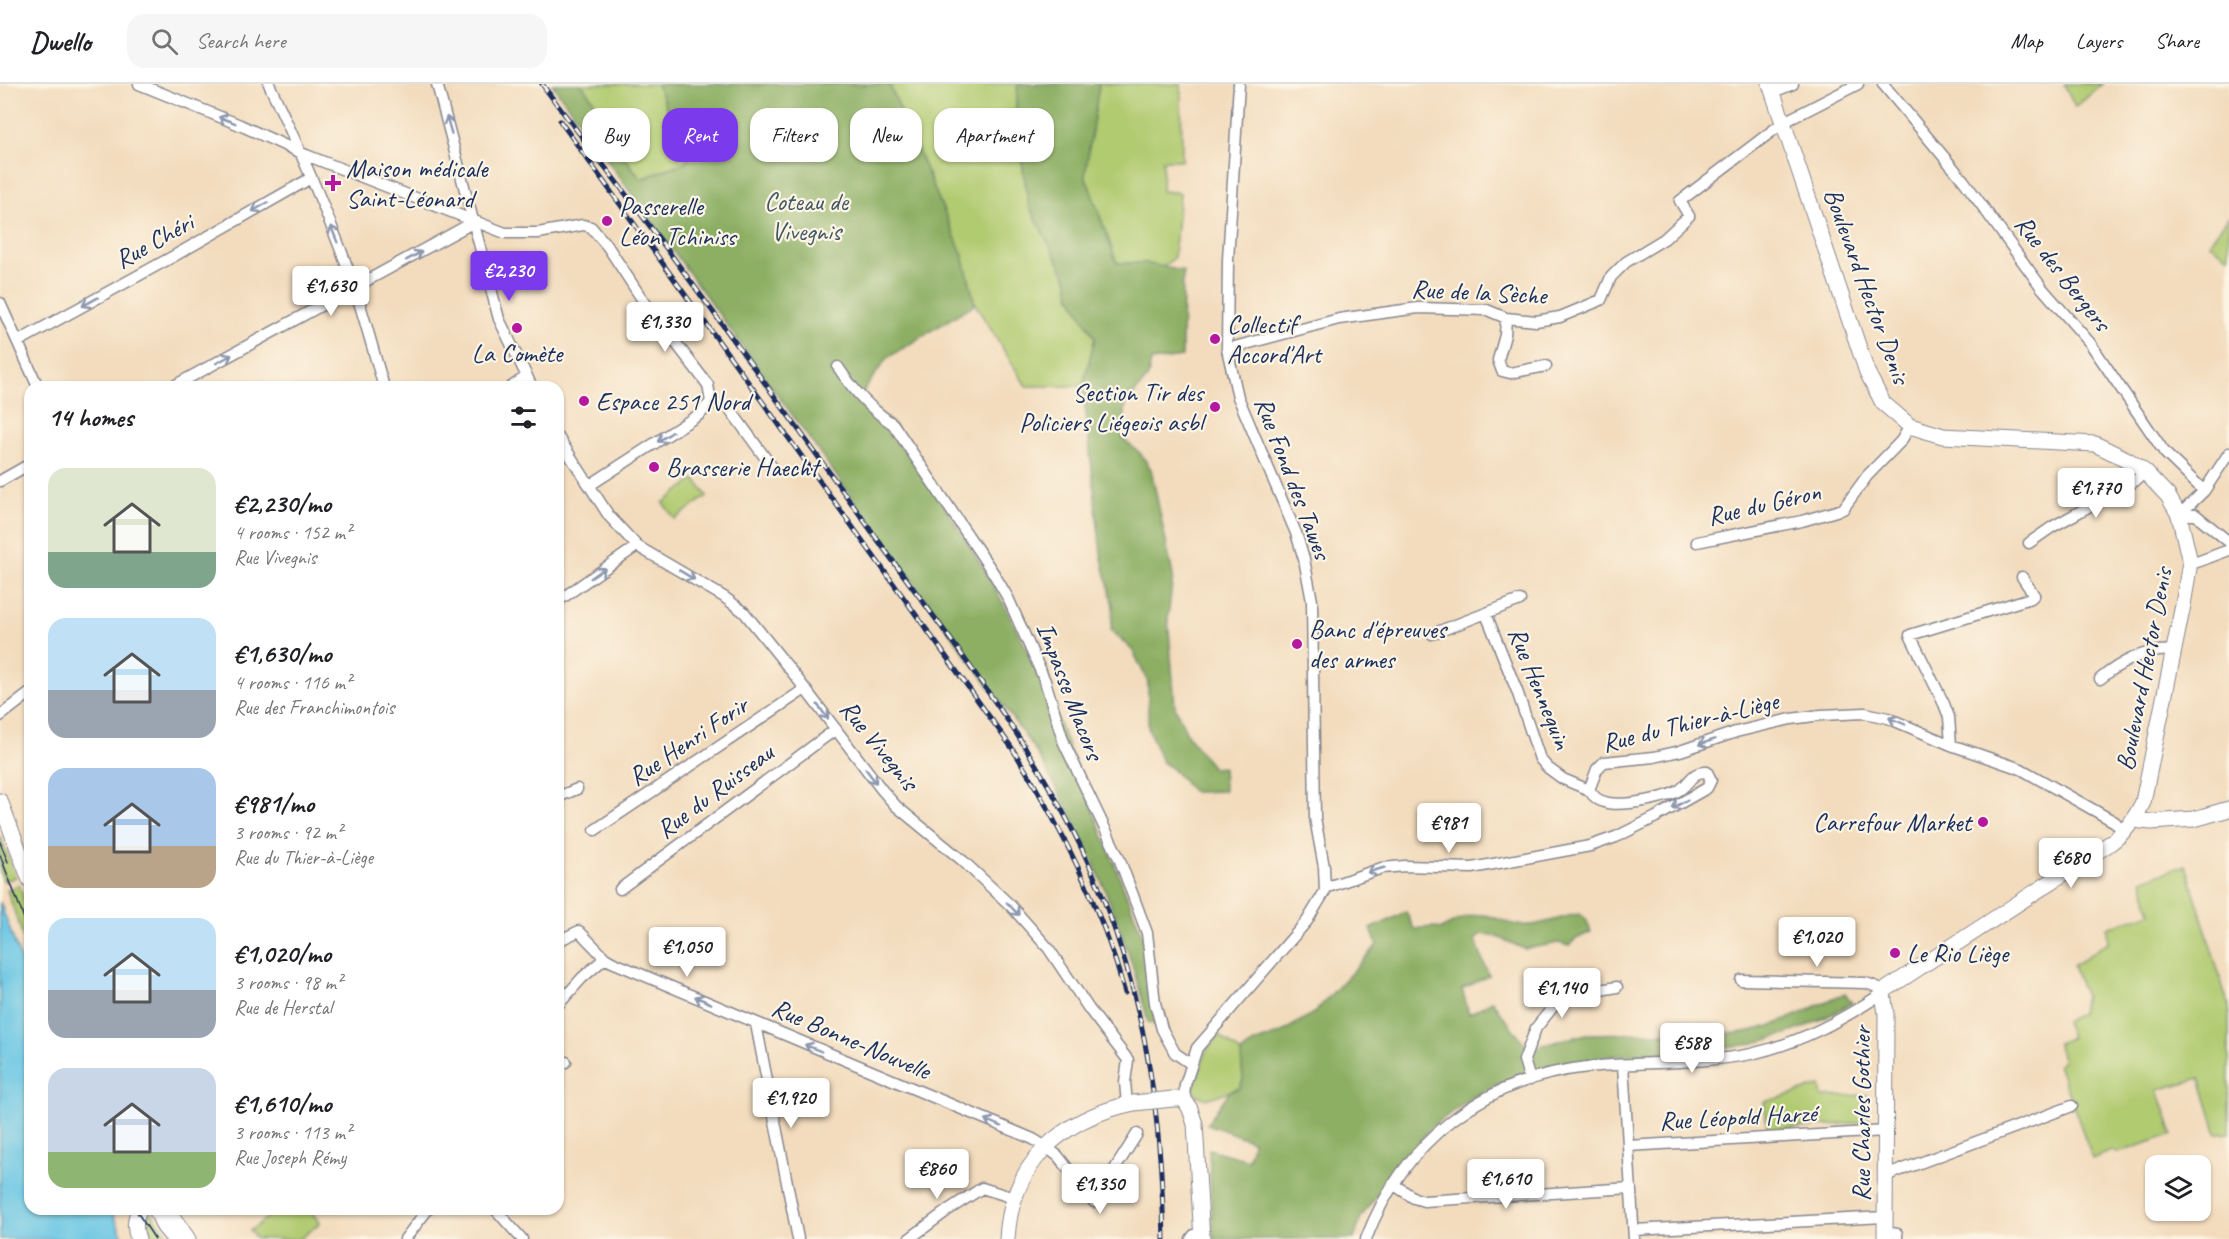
<!DOCTYPE html>
<html lang="en">
<head>
<meta charset="utf-8">
<style>
  :root { --surface:#fff; --page:#f6f6f6; --text:#202124; --muted:#757577; --line:#e0e0e0; --accent:#7c3aed }
  body { margin:0; font-family:Caveat,sans-serif; background:var(--page); color:var(--text); height:100vh; display:flex; flex-direction:column; font-size:22px; white-space:nowrap }
  * { box-sizing:border-box; margin:0 }
  p { font-size:20px; color:var(--muted) }
  .icon { flex:none; width:33px; height:33px; fill:none; stroke:currentColor; stroke-width:2; stroke-linecap:round; stroke-linejoin:round }
  .map { position:relative; flex:1; overflow:hidden }
  .details { position:absolute; left:24px; top:297px; width:540px; height:834px; display:flex; flex-direction:column; background:var(--surface); border-radius:18px; box-shadow:0 2px 4px #0004 }
  .details>* { flex:none }
  .guide { position:absolute; left:582px; top:24px; width:570px; height:54px; display:flex; gap:12px }
  .controls { position:absolute; left:2145px; top:1071px; display:grid; gap:12px }
  .controls a { display:grid; place-items:center; width:66px; height:66px; border-radius:12px; background:var(--surface); box-shadow:0 2px 4px #0004; font-size:30px }
  .price { position:absolute; translate:-50% -51px; padding:0 14px; border-radius:6px; background:#fff; color:#222; font-size:20px; line-height:39px; filter:drop-shadow(0 2px 3px #0008) }
  .price::after { content:''; position:absolute; left:50%; top:36px; width:18px; height:14px; margin-left:-9px; background:inherit; clip-path:polygon(0 0,100% 0,50% 100%) }
  .price.active { background:var(--accent); color:#fff }
  ul { padding:0; list-style:none }
  li { display:flex; align-items:center; gap:18px; height:150px; padding:0 24px }
  li span { display:grid; place-items:center; flex:none; width:168px; height:120px; border-radius:18px; color:#555 }
  li>.icon { margin-inline-start:auto }
  span .icon { width:72px; height:72px; fill:#fffc; stroke-width:1 }
  li b { font-size:26px }
  h2 { display:flex; justify-content:space-between; align-items:center; height:72px; padding:0 24px; font-size:26px }
  .pill { padding:0 21px; border-radius:18px; background:var(--surface); box-shadow:0 2px 4px #0004; font-size:21px; line-height:54px }
  .pill.active { background:var(--accent); color:#fff }
  header { display:flex; align-items:center; gap:36px; box-sizing:border-box; height:84px; padding:0 30px; background:var(--surface); border-bottom:2px solid var(--line) }
  header strong { font-size:28px }
  nav { display:flex; gap:33px; margin-inline-start:auto; font-size:21px }
  .search { width:420px; height:54px; background:var(--page); display:flex; align-items:center; gap:15px; box-sizing:border-box; padding:0 21px; border-radius:18px; color:var(--muted); font-size:22px }
  .map>svg:first-child { display:block }
</style>
</head>
<body>
<header>
<strong>Dwello</strong>
<div class="search"><svg class="icon" aria-label="search" viewBox="0 0 24 24"><circle cx="10" cy="10" r="6"/><path d="M15 15l6 6"/></svg>Search here</div>
<nav><a>Map</a><a>Layers</a><a>Share</a></nav>
</header>
<div class="map">
<svg width="2229" height="1155" viewBox="0 0 2229 1155">
  <rect width="100%" height="100%" fill="#fcf5e5"/>
  <filter id="ink" filterUnits="userSpaceOnUse"><feTurbulence type="fractalNoise" baseFrequency=".0167" numOctaves="2"/><feDisplacementMap in="SourceGraphic" scale="12" xChannelSelector="R" yChannelSelector="G"/><feConvolveMatrix kernelMatrix="1 2 1 2 8 2 1 2 1" color-interpolation-filters="sRGB"/></filter>
  <filter id="wash" filterUnits="userSpaceOnUse"><feTurbulence type="fractalNoise" baseFrequency=".008" numOctaves="4" result="noise"/><feDisplacementMap in="SourceGraphic" scale="24" xChannelSelector="R" yChannelSelector="G"/><feGaussianBlur stdDeviation="1.35" result="paint"/><feColorMatrix in="noise" values="0 0 0 0 0 0 0 0 0 0 0 0 0 0 0 0 0 1.4 0 .05"/><feComposite in="paint" operator="in"/></filter>
  <g filter="url(#wash)">
    <rect width="100%" height="100%" fill="#f3dcbd"/>
    <path fill="#b1cb71" stroke="#667d68" stroke-width="1.5" d="M580,0H657L688,77L641,95L613,59L585,5Z
      M889,0H1018L1015,33L1029,122L1067,194L1070,211L1095,254L1083,302H1026L975,220L963,172Z
      M1099,0H1181L1182,76H1163L1162,107L1180,109L1174,174L1161,184L1145,179H1117L1085,91Z
      M2064,0H2103L2075,23Z
      M2229,132V173L2209,159Z
      M695,395L707,412L675,435L663,419Z
      M0,752L16,793L4,797L0,788Z
      M2186,781L2229,923V1049L2217,1050L2200,994L2158,1006L2173,1050L2118,1069L2111,1067L2093,1075L2058,981L2063,977L2057,959L2071,954L2065,937L2081,929L2085,912L2073,882L2108,858L2107,844L2151,829L2142,796Z
      M19,801L30,831L29,871L7,806Z
      M1219,951L1241,969L1243,996L1240,1004L1206,1015L1192,1009L1206,967Z
      M1820,1002L1822,1013L1867,1011L1868,1038L1768,1046L1764,1018Z
      M278,1125H309L320,1139L300,1155H256L250,1147Z
      M150,1129H152L170,1155H143V1134Z"/>
    <path fill="#8caf63" stroke="#546f60" stroke-width="1.5" d="M552,0H580L585,5L619,51L613,59L641,95L688,77L657,0H889L963,172L975,220L887,274L860,312L893,340L992,498L1039,588L1142,850L1157,942L1148,938C1124,840 1085,749 1033,663Z
      M1018,0H1099L1085,91L1117,179H1145L1183,187L1182,273L1151,277L1148,293L1126,320L1122,354L1140,369L1151,385L1173,492L1168,533L1175,623L1188,652L1213,684L1223,683L1224,707L1194,708C1182,699 1176,684 1162,678L1148,644V598L1133,567L1111,546L1113,522L1101,470L1083,302L1095,254L1070,211L1067,194L1029,122L1015,33Z
      M1406,828L1414,845L1433,843L1441,845C1456,837 1472,828 1489,832C1503,836 1515,843 1530,841C1547,840 1562,832 1580,830L1586,835L1591,848L1576,855L1568,862L1559,859L1524,865L1498,853L1481,850L1475,856L1489,892L1462,905L1469,930L1492,917L1528,965L1586,950L1710,948C1757,956 1804,927 1845,909L1852,919C1816,940 1787,952 1746,961L1604,973L1534,987L1496,1001L1475,1012L1431,1043L1384,1101L1361,1133L1354,1155H1213L1209,1065L1248,1076L1253,1057L1207,1040L1230,1007L1240,1004L1243,996L1241,969L1254,959L1281,949L1315,928L1377,861L1371,845Z"/>
    <path fill="#65c5e4" stroke="#407aa1" stroke-width="1.5" d="M0,818L30,902V1125H111L124,1155H0Z"/>
  </g>
  <g filter="url(#ink)">
    <g fill="none" stroke-linecap="round" stroke-linejoin="round">
      <defs>
        <path id="street" d="M139,0L240,41L306,71L505,149H538L583,141L591,143L608,163L640,212L708,301L711,318
          M269,0C300,66 330,133 354,202C365,235 374,270 384,303
          M437,0L499,235L532,303
          M1883,0L1964,97L2042,204L2090,259L2165,369L2204,407
          M1773,8L1793,0
          M0,219L38,303
          M1506,234L1505,251L1498,276L1502,287L1510,289L1546,282
          M19,257L174,172L311,94
          M1227,265L1339,235L1418,224L1487,226L1506,234L1536,237L1560,233L1601,216L1611,193L1626,178L1664,155L1689,132L1680,117L1784,38L1858,0
          M838,283C853,306 870,325 893,340L994,490L1008,514L1045,597L1064,659L1119,774L1147,849L1155,919L1162,945L1175,969L1191,980
          M172,303L474,138
          M511,303L527,292
          M711,318L729,324L772,383
          M558,353L609,432L637,462L724,513L744,528L796,593L882,706L896,722L963,777L1011,822L1049,865L1089,925L1128,976L1125,998L1127,1020
          M0,397L30,380
          M590,401L700,330L711,318
          M2179,431L2204,407L2229,369
          M2179,431H2196L2229,458
          M1697,458L1802,437L1843,425L1867,392L1901,357L1910,342
          M2029,459L2052,443L2135,397L2145,388
          M2190,478H2197L2229,466
          M558,517L637,462
          M1486,530L1517,607L1540,675L1548,684L1563,695L1589,706
          M1432,550L1520,516
          M2100,595C2121,578 2146,564 2174,567
          M0,632L30,609
          M1951,661L1949,633L1944,620L1910,551L2031,514L2034,511L2022,493
          M558,713L577,705
          M595,746L805,605
          M1325,804L1382,784L1405,782L1472,784L1590,762L1616,753L1656,733L1707,704L1711,696L1707,688C1693,687 1691,697 1681,705C1667,715 1624,722 1608,719C1598,717 1594,713 1589,706L1597,685L1604,678L1654,673L1680,667L1736,648L1791,635L1821,631L1865,629L1888,634L1951,661L2021,685L2115,738L2124,749
          M620,805L836,645
          M558,857L579,847L605,874L612,878L1033,1055L1046,1063L1058,1072L1094,1118L1137,1050
          M1741,896L1866,899L1885,906
          M558,921L582,894L605,874
          M756,940L798,1155
          M558,979L560,981L566,978
          M1623,981L1634,1155
          M1530,996L1524,976L1536,944L1561,913L1617,903
          M1184,1015L1185,1001L1197,964L1307,837L1325,807L1324,783L1315,734L1312,517L1304,475L1296,449L1238,313L1227,265L1228,176L1239,0
          M1628,1062L1886,1047
          M1885,1092L2072,1022
          M1393,1100L1414,1114L1424,1117L1631,1104
          M495,1125L522,1155
          M1634,1146L1885,1133
          M1885,1148L1897,1150V1155
          M405,1155L428,1125
          M909,1155L948,1126L982,1104L1014,1114
          M1191,1155L1194,1151L1201,1148
          M1366,1155C1403,1058 1483,994 1588,983C1640,978 1701,980 1751,970C1800,959 1842,936 1883,909"/>
        <path id="secondary" d="M1770,0L1867,288L1883,319L1910,342L1943,352L2095,360L2128,376L2145,388L2168,412L2179,431L2190,478L2183,521L2143,718C2134,737 2125,748 2109,760L1885,906L1883,909L1886,930L1885,1155
          M0,717L30,796
          M2134,736L2151,738L2194,735L2229,725
          M1173,1015H1184L1190,1025L1195,1040L1202,1155
          M156,1125L164,1143L174,1155
          M167,1125L188,1155
          M138,1155C134,1144 134,1135 140,1125
          M1007,1155C1011,1079 1062,1034 1134,1019"/>
      </defs>
      <use href="#street" stroke="#87868e" stroke-width="13"/>
      <use href="#secondary" stroke="#87868e" stroke-width="17"/>
      <use href="#street" stroke="#fff" stroke-width="10"/>
      <use href="#secondary" stroke="#fff" stroke-width="15"/>
      <path stroke="#1b2f5e" stroke-width="1.5" d="M0,758L8,778
        M0,771L30,850
        M135,1125L155,1155"/>
      <defs>
        <path id="rail" d="M542,0C574,44 608,86 640,129C726,244 809,360 893,477C972,585 1057,692 1105,819C1148,931 1161,1036 1164,1155
          M560,37L1012,664C1060,741 1101,821 1125,909"/>
      </defs>
      <use href="#rail" stroke="#1b2f5e" stroke-width="5"/>
      <use href="#rail" stroke="#fcf5e5" stroke-width="3" stroke-dasharray="9" stroke-linecap="butt"/>
      <defs>
        <path id="secondary-bridge" d="M1134,1019L1173,1015"/>
      </defs>
      <use href="#secondary-bridge" stroke="#87868e" stroke-width="17" stroke-linecap="butt"/>
      <use href="#secondary-bridge" stroke="#fff" stroke-width="15"/>
    </g>
    <defs><path id="oneway-shaft" d="M-6 0H5M1.5-3L5.5 0L1.5 3" fill="none" stroke-width="1.6" stroke-linecap="round" stroke-linejoin="round" transform="scale(1.5)"/></defs>
    <g stroke="#8d97ae">
      <use href="#oneway-shaft" transform="translate(227 36) rotate(-159)"/>
      <use href="#oneway-shaft" transform="translate(449 41) rotate(-106)"/>
      <use href="#oneway-shaft" transform="translate(260 123) rotate(150)"/>
      <use href="#oneway-shaft" transform="translate(334 150) rotate(-112)"/>
      <use href="#oneway-shaft" transform="translate(414 172) rotate(-29)"/>
      <use href="#oneway-shaft" transform="translate(90 218) rotate(151)"/>
      <use href="#oneway-shaft" transform="translate(224 275) rotate(-28)"/>
      <use href="#oneway-shaft" transform="translate(665 353) rotate(147)"/>
      <use href="#oneway-shaft" transform="translate(598 489) rotate(-35)"/>
      <use href="#oneway-shaft" transform="translate(687 491) rotate(31)"/>
      <use href="#oneway-shaft" transform="translate(823 628) rotate(53)"/>
      <use href="#oneway-shaft" transform="translate(1897 637) rotate(-157)"/>
      <use href="#oneway-shaft" transform="translate(1707 658) rotate(162)"/>
      <use href="#oneway-shaft" transform="translate(871 692) rotate(53)"/>
      <use href="#oneway-shaft" transform="translate(1680 720) rotate(151)"/>
      <use href="#oneway-shaft" transform="translate(1376 786) rotate(164)"/>
      <use href="#oneway-shaft" transform="translate(1013 825) rotate(46)"/>
      <use href="#oneway-shaft" transform="translate(703 916) rotate(-156)"/>
      <use href="#oneway-shaft" transform="translate(813 964) rotate(-157)"/>
      <use href="#oneway-shaft" transform="translate(993 1039) rotate(-157)"/>
    </g>
  </g>
  <g fill="#b5179e" stroke="#fcf5e5" stroke-width="2">
    <path d="M330 90h6v6h6v6h-6v6h-6v-6h-6v-6h6z"/>
    <circle cx="607" cy="137" r="6"/>
    <circle cx="517" cy="244" r="6"/>
    <circle cx="1215" cy="255" r="6"/>
    <circle cx="584" cy="317" r="6"/>
    <circle cx="1215" cy="323" r="6"/>
    <circle cx="654" cy="383" r="6"/>
    <circle cx="1297" cy="560" r="6"/>
    <circle cx="1983" cy="738" r="6"/>
    <circle cx="1895" cy="869" r="6"/>
  </g>
  <g text-anchor="middle" dominant-baseline="central" stroke-width="4.5" stroke-linejoin="round" paint-order="stroke">
    <g font-size="26" fill="#1b2f5e" stroke="#fcf5e5" text-anchor="start">
      <text x="346" y="84">Maison médicale<tspan x="346" dy="30">Saint-Léonard</tspan></text>
      <text x="619" y="122">Passerelle<tspan x="619" dy="30">Léon Tchiniss</tspan></text>
      <text x="1227" y="240">Collectif<tspan x="1227" dy="30">Accord'Art</tspan></text>
      <text x="517" y="269" text-anchor="middle">La Comète</text>
      <text x="1203" y="308" text-anchor="end">Section Tir des<tspan x="1203" dy="30">Policiers Liégeois asbl</tspan></text>
      <text x="596" y="317">Espace 251 Nord</text>
      <text x="666" y="383">Brasserie Haecht</text>
      <text x="1309" y="545">Banc d'épreuves<tspan x="1309" dy="30">des armes</tspan></text>
      <text x="1971" y="738" text-anchor="end">Carrefour Market</text>
      <text x="1907" y="869">Le Rio Liège</text>
    </g>
    <g font-size="26" fill="#405663" stroke="#fcf5e5">
      <text x="806" y="117">Coteau de<tspan x="806" dy="30">Vivegnis</tspan></text>
    </g>
    <g font-size="26" fill="#1b2f5e" stroke="#fcf5e5">
      <text transform="translate(154 157) rotate(-29)">Rue Chéri</text>
      <text transform="translate(2063 189) rotate(52)">Rue des Bergers</text>
      <text transform="translate(1867 202) rotate(70)">Boulevard Hector Denis</text>
      <text transform="translate(1479 208) rotate(3)">Rue de la Sèche</text>
      <text transform="translate(1293 394) rotate(69)">Rue Fond des Tawes</text>
      <text transform="translate(1764 420) rotate(-13)">Rue du Géron</text>
      <text transform="translate(2144 585) rotate(-79)">Boulevard Hector Denis</text>
      <text transform="translate(1540 604) rotate(68)">Rue Hennequin</text>
      <text transform="translate(1070 607) rotate(69)">Impasse Macors</text>
      <text transform="translate(1690 638) rotate(-14)">Rue du Thier-à-Liège</text>
      <text transform="translate(688 657) rotate(-34)">Rue Henri Forir</text>
      <text transform="translate(879 661) rotate(51)">Rue Vivegnis</text>
      <text transform="translate(715 707) rotate(-37)">Rue du Ruisseau</text>
      <text transform="translate(851 955) rotate(23)">Rue Bonne-Nouvelle</text>
      <text transform="translate(1861 1030) rotate(-90)">Rue Charles Gothier</text>
      <text transform="translate(1738 1033) rotate(-3)">Rue Léopold Harzé</text>
    </g>
  </g>
</svg>
<div class="controls">
<a><svg class="icon" aria-label="layers" viewBox="0 0 24 24"><path d="M12 4l9 5-9 5-9-5zM3 14l9 5 9-5"/></svg></a>
</div>
<b class="price active" style="left:509px;top:218px">€2,230</b>
<b class="price" style="left:331px;top:233px">€1,630</b>
<b class="price" style="left:665px;top:269px">€1,330</b>
<b class="price" style="left:2096px;top:435px">€1,770</b>
<b class="price" style="left:1449px;top:770px">€981</b>
<b class="price" style="left:2071px;top:805px">€680</b>
<b class="price" style="left:1817px;top:884px">€1,020</b>
<b class="price" style="left:687px;top:894px">€1,050</b>
<b class="price" style="left:1562px;top:935px">€1,140</b>
<b class="price" style="left:1692px;top:990px">€588</b>
<b class="price" style="left:791px;top:1045px">€1,920</b>
<b class="price" style="left:937px;top:1116px">€860</b>
<b class="price" style="left:1506px;top:1126px">€1,610</b>
<b class="price" style="left:1100px;top:1131px">€1,350</b>
<div class="guide">
<a class="pill">Buy</a>
<a class="pill active">Rent</a>
<a class="pill">Filters</a>
<a class="pill">New</a>
<a class="pill">Apartment</a>
</div>
<section class="details">
<h2>14 homes<svg class="icon" aria-label="filters" viewBox="0 0 24 24"><path d="M4 7h16M4 17h16"/><circle cx="9" cy="7" r="2"/><circle cx="15" cy="17" r="2"/></svg></h2>
<ul>
<li><span style="background:linear-gradient(#dfe7d0 70%,#7fa58c 0)"><svg class="icon" aria-label="home" viewBox="0 0 24 24"><path d="M3 11l9-7 9 7M6 9v11h12V9"/></svg></span><div><b>€2,230/mo</b><p>4 rooms · 152 m²</p><p>Rue Vivegnis</p></div></li>
<li><span style="background:linear-gradient(#bfe0f5 60%,#9aa5b1 0)"><svg class="icon" aria-label="home" viewBox="0 0 24 24"><path d="M3 11l9-7 9 7M6 9v11h12V9"/></svg></span><div><b>€1,630/mo</b><p>4 rooms · 116 m²</p><p>Rue des Franchimontois</p></div></li>
<li><span style="background:linear-gradient(#a9c7e8 65%,#b9a48a 0)"><svg class="icon" aria-label="home" viewBox="0 0 24 24"><path d="M3 11l9-7 9 7M6 9v11h12V9"/></svg></span><div><b>€981/mo</b><p>3 rooms · 92 m²</p><p>Rue du Thier-à-Liège</p></div></li>
<li><span style="background:linear-gradient(#bfe0f5 60%,#9aa5b1 0)"><svg class="icon" aria-label="home" viewBox="0 0 24 24"><path d="M3 11l9-7 9 7M6 9v11h12V9"/></svg></span><div><b>€1,020/mo</b><p>3 rooms · 98 m²</p><p>Rue de Herstal</p></div></li>
<li><span style="background:linear-gradient(#c9d6e8 70%,#8fb573 0)"><svg class="icon" aria-label="home" viewBox="0 0 24 24"><path d="M3 11l9-7 9 7M6 9v11h12V9"/></svg></span><div><b>€1,610/mo</b><p>3 rooms · 113 m²</p><p>Rue Joseph Rémy</p></div></li>
</ul>
</section>
</div>
</body>
</html>
